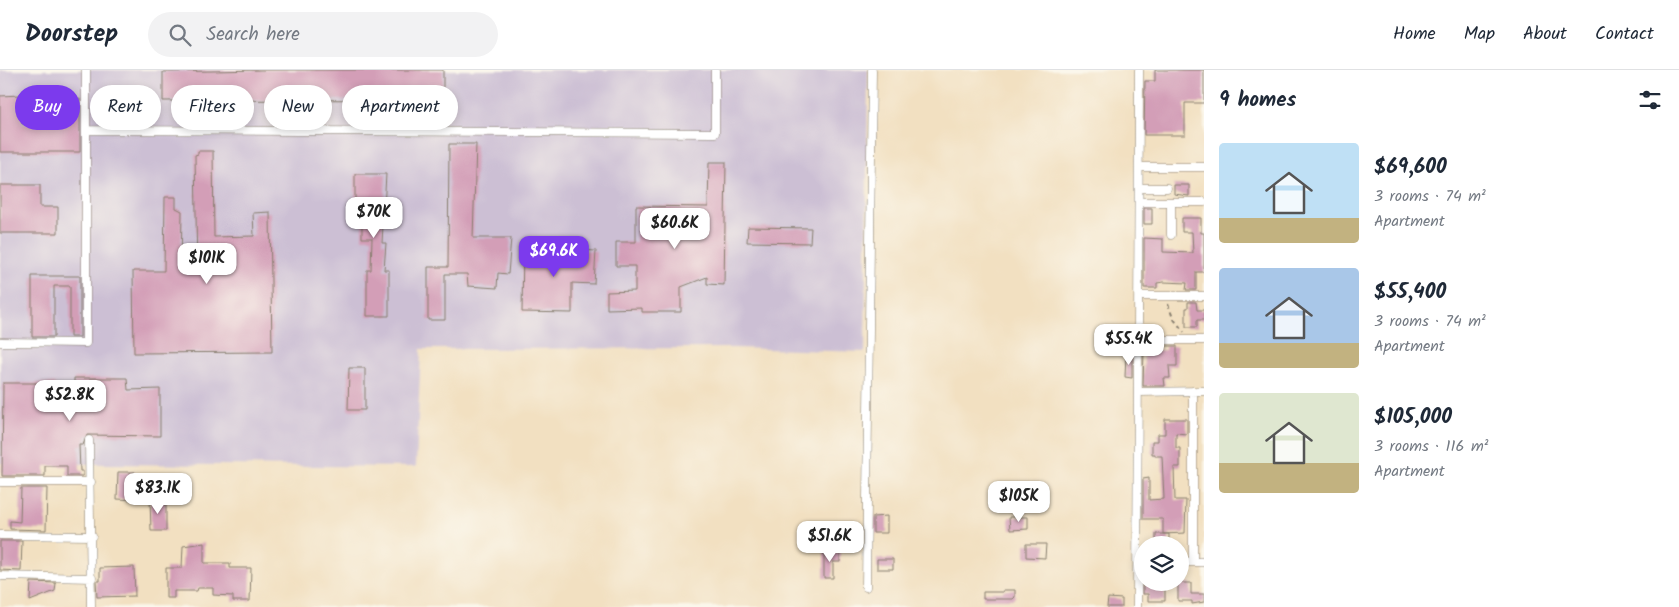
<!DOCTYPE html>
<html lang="en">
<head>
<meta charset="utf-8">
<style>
  :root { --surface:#fff; --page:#f2f2f3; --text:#1f2937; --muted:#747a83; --line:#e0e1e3; --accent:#7c3aed }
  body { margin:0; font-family:Kalam,sans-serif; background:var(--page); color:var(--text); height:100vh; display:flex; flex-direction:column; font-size:19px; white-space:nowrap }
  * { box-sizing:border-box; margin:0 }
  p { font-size:16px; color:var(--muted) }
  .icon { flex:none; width:28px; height:28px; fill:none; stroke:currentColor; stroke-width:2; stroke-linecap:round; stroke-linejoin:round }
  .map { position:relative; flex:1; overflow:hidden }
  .details { display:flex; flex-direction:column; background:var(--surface); width:475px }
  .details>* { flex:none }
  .banner { position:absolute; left:15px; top:15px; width:475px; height:45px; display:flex; gap:10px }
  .controls { position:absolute; left:1134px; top:466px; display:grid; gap:10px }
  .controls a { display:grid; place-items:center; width:55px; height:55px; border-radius:50%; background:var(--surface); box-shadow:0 2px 8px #0003; font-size:25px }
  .price { position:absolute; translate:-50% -42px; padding:0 11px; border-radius:10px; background:#fff; color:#222; font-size:16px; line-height:32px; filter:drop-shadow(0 1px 2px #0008) }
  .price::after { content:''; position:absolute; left:50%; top:30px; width:15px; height:11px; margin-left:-8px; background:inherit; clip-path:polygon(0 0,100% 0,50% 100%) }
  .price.current { background:var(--accent); color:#fff }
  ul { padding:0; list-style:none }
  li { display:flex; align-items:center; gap:15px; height:125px; padding:0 15px }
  li span { display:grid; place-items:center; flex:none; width:140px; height:100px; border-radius:5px; color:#555 }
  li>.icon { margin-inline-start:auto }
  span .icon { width:60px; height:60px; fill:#fffc; stroke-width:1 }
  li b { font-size:21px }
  h2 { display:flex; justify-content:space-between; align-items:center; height:60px; padding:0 15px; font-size:21px }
  .tag { padding:0 18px; border-radius:22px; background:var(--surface); box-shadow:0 2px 8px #0003; font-size:18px; line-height:45px }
  .tag.current { background:var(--accent); color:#fff }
  header { display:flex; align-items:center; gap:30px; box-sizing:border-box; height:70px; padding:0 25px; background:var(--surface); border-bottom:1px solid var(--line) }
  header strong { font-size:24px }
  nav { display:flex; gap:28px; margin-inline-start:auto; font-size:18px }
  .search { width:350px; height:45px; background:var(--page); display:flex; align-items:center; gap:12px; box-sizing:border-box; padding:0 18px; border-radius:28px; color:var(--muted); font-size:19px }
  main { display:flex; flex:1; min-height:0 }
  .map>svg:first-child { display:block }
</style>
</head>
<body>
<header>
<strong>Doorstep</strong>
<div class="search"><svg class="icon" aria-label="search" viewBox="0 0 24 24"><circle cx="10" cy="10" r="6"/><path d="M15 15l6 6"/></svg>Search here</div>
<nav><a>Home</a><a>Map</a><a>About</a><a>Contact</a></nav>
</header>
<main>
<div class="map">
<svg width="1204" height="537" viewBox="0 0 1204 537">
  <rect width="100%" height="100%" fill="#fbf7ec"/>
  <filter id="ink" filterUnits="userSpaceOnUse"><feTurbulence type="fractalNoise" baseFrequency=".02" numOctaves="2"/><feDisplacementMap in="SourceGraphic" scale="10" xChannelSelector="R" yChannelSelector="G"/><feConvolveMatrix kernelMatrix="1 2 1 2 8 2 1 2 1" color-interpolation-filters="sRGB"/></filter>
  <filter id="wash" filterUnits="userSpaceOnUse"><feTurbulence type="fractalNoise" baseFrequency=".0096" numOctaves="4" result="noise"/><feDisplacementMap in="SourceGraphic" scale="20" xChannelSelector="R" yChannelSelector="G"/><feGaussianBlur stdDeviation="1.12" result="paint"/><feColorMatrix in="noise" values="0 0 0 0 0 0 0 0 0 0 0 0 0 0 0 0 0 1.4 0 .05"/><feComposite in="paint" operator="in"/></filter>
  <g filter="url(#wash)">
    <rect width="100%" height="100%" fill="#f2e0c1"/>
    <path fill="#ccbfd4" d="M0,0H868L865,282L734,278L421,279L416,397L0,393Z"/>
    <g id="blocks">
      <path fill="#d39eb7" d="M261,0H443V29L163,31V2Z
        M1155,0H1204V33H1185V65H1144L1145,11H1155Z
        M124,19H148V31H124Z
        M21,25L22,54H68V29H80V82H0V26Z
        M449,74H476L473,168H511L508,204L498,203L497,218L468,216L467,204H445V250H428V197H448Z
        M198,81H213L214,167L254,166L253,143L270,142L272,282L134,283L133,201H164L165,127H176V138L182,141L181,201H197L195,85L198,84Z
        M709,92H726L724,215L707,214V207L681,217V242H642V238L607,239V222L635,221V196H616V172H636V136L708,137Z
        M355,104H386L382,173H386L384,200H389V246H367V200H371L372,168H362V140H355Z
        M0,115H40V137H58V163H0Z
        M1174,115H1189V126L1174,124Z
        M1144,138H1152V154H1144Z
        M1182,148H1201V163H1204V202H1196V220H1186L1187,213L1164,212L1157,213V218H1144V168L1163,169V182L1193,183L1192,162H1182Z
        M748,157L811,158L810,173L747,172Z
        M535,174H546V178L596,181L594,214L572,213V243L522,242L523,178L535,179Z
        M32,206H80V267H70V216H54V267H32Z
        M1188,232H1196L1197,240H1204V250H1197V257H1186V238H1188Z
        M1165,276H1177V296H1169L1170,308H1164L1165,316H1143L1144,281L1165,280Z
        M1126,284H1132V308L1125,307Z
        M349,298H365V340H348Z
        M74,308H127L128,320L160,319V366L87,365L83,375H79L80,401H83V406H67V396H45V406H2L3,313H55V333H74Z
        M1165,349H1187V364L1176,363V378H1180V397H1174L1175,430H1186L1185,463L1163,464V449H1143V409L1149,408V430L1164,429L1162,386H1155V384H1152V371H1158V364H1165Z
        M118,402H135V430L117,429Z
        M21,418H47L46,460L10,459V451L20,452Z
        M150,429H166V461H151Z
        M887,446V463H873V447Z
        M1009,447H1028V459L1010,460Z
        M1156,464H1169V475H1156Z
        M0,471H22L21,501L0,500Z
        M204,473V493H230V498H251L250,531H233V526L213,525V518H198L197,521H174V528H166V498H182L183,476Z
        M1026,474H1046L1045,488L1026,487Z
        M824,482H840V492H833V508H824Z
        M877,489H893V499H877Z
        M134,497L135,526L97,527L96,511H100V498Z
        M31,512L56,513L55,521L30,531Z
        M1178,513H1191V524H1204V532L1192,534V531H1178Z
        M1165,514V531H1148V524H1143V515Z
        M1003,520H1015V527L1013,529H983V522H1003Z
        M1108,528L1122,529V537H1107Z"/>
    </g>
  </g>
  <g filter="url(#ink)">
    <use href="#blocks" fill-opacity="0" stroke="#877e6e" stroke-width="1"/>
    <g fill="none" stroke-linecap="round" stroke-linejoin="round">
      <defs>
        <path id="street" d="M86,60L715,63V0
          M1139,97H1204
          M1139,118H1167
          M1139,132H1204
          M1171,165V132
          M1139,226H1204
          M1139,270H1204
          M0,272L86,273V0
          M1139,322L1204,321
          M89,370L91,537
          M0,412H91
          M0,465L92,466
          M1180,492H1204
          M1193,492V321
          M0,506L92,508
          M866,517L872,0
          M1137,537L1139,0"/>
      </defs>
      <use href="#street" stroke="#877e6e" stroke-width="9"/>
      <path stroke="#877e6e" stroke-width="2" stroke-dasharray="4 4" stroke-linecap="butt" d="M1168,234L1173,248L1184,262"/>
      <use href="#street" stroke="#fff" stroke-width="8"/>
    </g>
  </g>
</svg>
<div class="controls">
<a><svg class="icon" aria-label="layers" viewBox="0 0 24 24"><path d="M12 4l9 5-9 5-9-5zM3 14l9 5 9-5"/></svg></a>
</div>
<b class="price" style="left:374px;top:169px">$70K</b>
<b class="price" style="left:675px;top:180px">$60.6K</b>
<b class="price current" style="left:554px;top:208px">$69.6K</b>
<b class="price" style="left:207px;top:215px">$101K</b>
<b class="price" style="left:1129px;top:296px">$55.4K</b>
<b class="price" style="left:70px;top:352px">$52.8K</b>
<b class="price" style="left:158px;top:445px">$83.1K</b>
<b class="price" style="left:1019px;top:453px">$105K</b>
<b class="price" style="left:830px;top:493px">$51.6K</b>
<div class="banner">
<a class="tag current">Buy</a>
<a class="tag">Rent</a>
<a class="tag">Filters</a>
<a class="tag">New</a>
<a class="tag">Apartment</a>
</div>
</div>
<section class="details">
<h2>9 homes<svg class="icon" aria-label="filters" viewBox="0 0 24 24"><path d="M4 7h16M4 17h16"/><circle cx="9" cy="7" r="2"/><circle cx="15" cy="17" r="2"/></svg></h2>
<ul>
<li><span style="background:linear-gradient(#bfe0f5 75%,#c2b280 0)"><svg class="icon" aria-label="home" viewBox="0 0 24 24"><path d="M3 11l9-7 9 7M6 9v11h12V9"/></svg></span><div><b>$69,600</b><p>3 rooms · 74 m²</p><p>Apartment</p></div></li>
<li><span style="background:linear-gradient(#a9c7e8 75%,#c2b280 0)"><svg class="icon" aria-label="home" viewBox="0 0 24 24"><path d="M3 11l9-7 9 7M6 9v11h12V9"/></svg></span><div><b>$55,400</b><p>3 rooms · 74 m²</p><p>Apartment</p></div></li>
<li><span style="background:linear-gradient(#dfe7d0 70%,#c2b280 0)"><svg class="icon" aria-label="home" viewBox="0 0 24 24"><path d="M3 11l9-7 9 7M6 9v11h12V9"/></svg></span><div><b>$105,000</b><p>3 rooms · 116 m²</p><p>Apartment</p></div></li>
</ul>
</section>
</main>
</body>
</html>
